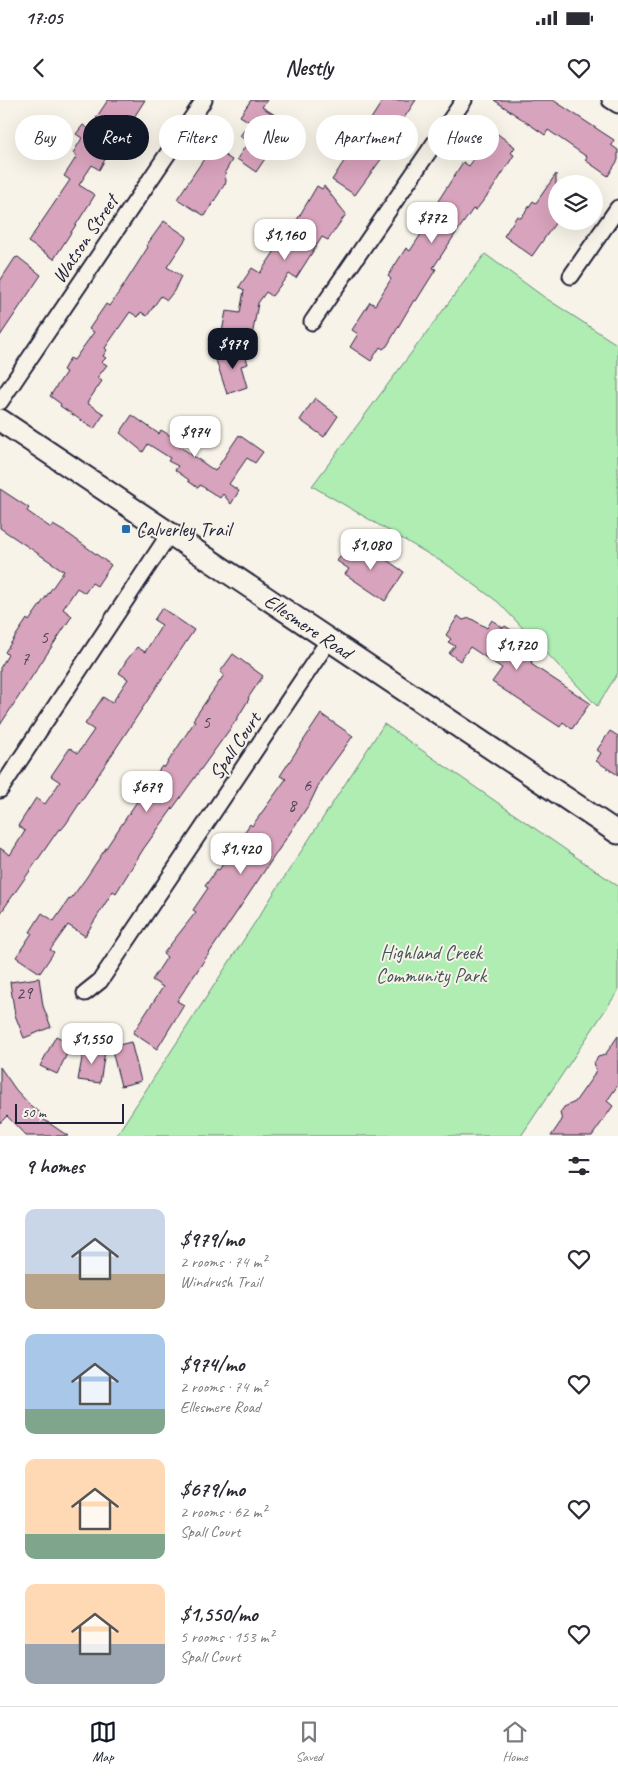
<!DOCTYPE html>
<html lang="en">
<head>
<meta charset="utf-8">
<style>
  :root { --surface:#fff; --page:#f2f2f3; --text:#2b2b33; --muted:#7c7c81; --line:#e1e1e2; --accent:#111827 }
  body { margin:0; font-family:Caveat,sans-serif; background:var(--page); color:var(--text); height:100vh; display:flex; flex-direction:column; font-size:19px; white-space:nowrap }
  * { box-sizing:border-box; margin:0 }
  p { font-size:16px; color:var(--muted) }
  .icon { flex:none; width:28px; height:28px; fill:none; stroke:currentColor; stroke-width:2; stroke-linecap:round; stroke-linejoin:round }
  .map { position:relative; height:1036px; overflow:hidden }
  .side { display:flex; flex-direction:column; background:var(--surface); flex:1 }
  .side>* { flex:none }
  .banner { position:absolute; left:15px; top:15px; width:589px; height:45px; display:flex; gap:10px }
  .controls { position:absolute; left:548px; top:75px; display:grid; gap:10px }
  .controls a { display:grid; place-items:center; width:55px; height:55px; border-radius:50%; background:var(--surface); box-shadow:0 5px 20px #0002; font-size:25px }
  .scale { position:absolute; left:15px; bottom:12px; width:109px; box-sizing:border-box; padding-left:5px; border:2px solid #22223b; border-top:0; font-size:14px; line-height:18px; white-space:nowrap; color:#22223b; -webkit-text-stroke:4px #f7f3e8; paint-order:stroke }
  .price { position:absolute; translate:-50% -42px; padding:0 11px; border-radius:10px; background:#fff; color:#222; font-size:16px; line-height:32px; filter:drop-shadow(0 1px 2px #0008) }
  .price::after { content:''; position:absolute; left:50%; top:30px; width:15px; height:11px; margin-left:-8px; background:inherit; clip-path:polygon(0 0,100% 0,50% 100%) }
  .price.active { background:var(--accent); color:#fff }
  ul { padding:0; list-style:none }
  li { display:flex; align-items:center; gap:15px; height:125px; padding:0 25px }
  li span { display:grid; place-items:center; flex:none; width:140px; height:100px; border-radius:10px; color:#555 }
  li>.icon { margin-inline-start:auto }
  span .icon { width:60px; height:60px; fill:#fffc; stroke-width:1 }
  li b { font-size:21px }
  h2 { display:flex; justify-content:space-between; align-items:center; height:60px; padding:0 25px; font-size:21px }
  .pill { padding:0 18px; border-radius:22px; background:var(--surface); box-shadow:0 5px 20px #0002; font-size:18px; line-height:45px }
  .pill.active { background:var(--accent); color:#fff }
  .status { display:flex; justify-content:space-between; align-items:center; height:35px; padding:0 25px; background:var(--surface); direction:ltr }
  .status svg { height:14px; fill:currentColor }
  header { display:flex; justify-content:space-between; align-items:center; height:65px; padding:0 25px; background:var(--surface); font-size:22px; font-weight:700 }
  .tabs { display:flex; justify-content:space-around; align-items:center; height:70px; border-top:1px solid var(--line); background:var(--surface); font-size:14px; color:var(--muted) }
  .tabs a { display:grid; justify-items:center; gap:2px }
  .tabs .active { color:var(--accent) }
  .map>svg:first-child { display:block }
</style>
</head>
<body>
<div class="status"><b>17:05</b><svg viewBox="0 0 49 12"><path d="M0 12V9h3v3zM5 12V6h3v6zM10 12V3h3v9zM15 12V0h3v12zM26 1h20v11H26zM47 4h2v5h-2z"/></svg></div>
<header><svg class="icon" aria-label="back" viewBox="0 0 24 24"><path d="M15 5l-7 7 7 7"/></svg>Nestly<svg class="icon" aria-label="heart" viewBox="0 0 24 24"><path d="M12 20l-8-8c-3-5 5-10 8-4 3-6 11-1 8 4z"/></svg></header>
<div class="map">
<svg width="618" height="1036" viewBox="0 0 618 1036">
  <rect width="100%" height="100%" fill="#f7f3e8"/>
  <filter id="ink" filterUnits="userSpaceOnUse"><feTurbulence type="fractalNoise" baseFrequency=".02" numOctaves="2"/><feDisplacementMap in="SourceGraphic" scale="10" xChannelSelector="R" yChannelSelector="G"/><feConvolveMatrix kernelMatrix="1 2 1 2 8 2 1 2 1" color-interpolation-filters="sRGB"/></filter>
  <g filter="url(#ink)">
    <path fill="#afedb3" stroke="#688877" d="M485,154L544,197L618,245V573L597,606L498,502L449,466L312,386Z
      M384,624L618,786V891L521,1036H116Z"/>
    <path fill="#d8a3bc" stroke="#22223b" d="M108,0H145L122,36L96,18Z
      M251,0H267L262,7L283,20L269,40L275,44L256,72L237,59L248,42L240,36L250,22L240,16Z
      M383,0H416L400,24L404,28L355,95L332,80Z
      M494,0H553L614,40L611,45L618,50V60L608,76L585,60L587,57L548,30L545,35Z
      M83,25L98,35L92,43L108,54L99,70L92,65L79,85L95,95L54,159L28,142L70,80L64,76L77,56L73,53L82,38L76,34Z
      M487,26L515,47L511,53L514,55L493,88L476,110L473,109L454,136L433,168L436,169L416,201L414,200L387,246L383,249L380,247L371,261L350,247L358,234L352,230L370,202L375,205L391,179L388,176L406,148L410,151L429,122L426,120L463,62L469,66L486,43L479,38Z
      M212,47L232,60L225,72L226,82L205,116L177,99Z
      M556,74V122L532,156L504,136L517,116L521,118L533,101L536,103Z
      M317,86L322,89L324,86L346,114L328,140L322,137L296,178L289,174L272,196L266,192L258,203L251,242L221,237L226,211L240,213L244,190L239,187L252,168L260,173L285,136L287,137Z
      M164,121L187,137L167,167L181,176L174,191L167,200L161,196L147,216L141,212L138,217L130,212L105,248L107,250L103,256L106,258L102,262L107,265L97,278L102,281L87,303L104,314L94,329L60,306L61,304L50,296L66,272L63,270L70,258L74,260L94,232L89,229L106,204L109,206L122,188L148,147L146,146Z
      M18,157L41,175L0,236V181L15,158Z
      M243,248L248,264L241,266L247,287L227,294L215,257Z
      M315,298L338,316L324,337L300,320Z
      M132,315L159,334L161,330L181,342L179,346L215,371L239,335L263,352L255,363L247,358L229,384L239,391L231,404L223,394L220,398L200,385L198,388L188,381L189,380L175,370L178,366L168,361L170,358L148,344L143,352L120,333Z
      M0,389L29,408L27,411L51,428L53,425L70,435L111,465L97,486L92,483L85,493L77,488L63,509L72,516L0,625V568L8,555L5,552L27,519L29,521L64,471L0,428Z
      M365,445L404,472L385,501L345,474L349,469L337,461L347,447L358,455Z
      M162,508L194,530L66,724L61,730L59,729L0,814V748L10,755L25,731L18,726L36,698L45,704L60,682L51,676L70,648L78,653L94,630L85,624L103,597L112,603L128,579L119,573L126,561L137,547L145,552L162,525L154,520Z
      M458,516L463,520L470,518L487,528L492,520L503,528L505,526L519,535L511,547L532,561L531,564L590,603L572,629L563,622L560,627L492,582L502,568L470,547L460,561L449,553L455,546L448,542L451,539L446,535Z
      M233,554L263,576L248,598L249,599L235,622L144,748L116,793L113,791L85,836L68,825L50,850L54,852L40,873L16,857L32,833L30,832L42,813L54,821L69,799L70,800L86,778L146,688L162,666L164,668L195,621L193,620L224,575L220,572Z
      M321,614L353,636L321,680L310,703L177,901L184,905L157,949L133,933L163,887L152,880L167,857L163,854L196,812L193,810L208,788L205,786L217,769L219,770L250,724L252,726L286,679L280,676Z
      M610,631L618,636V675L596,661L601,653L597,650Z
      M39,878L43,906L51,927L24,938L15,915L10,882Z
      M56,936L72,944L57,974L40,966Z
      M618,936V985L607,1001L613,1006L592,1036H551L562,1020L560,1013L564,1007L575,1002L594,975L596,969L594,963L598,957L605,955Z
      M131,942L141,981L121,986L111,947Z
      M84,947L105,951L100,983L78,980Z
      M0,967L16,990L31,1006L45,1016L43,1019L68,1036H26L7,1016L0,1023Z"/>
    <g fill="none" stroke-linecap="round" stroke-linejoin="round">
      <defs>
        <path id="minor" d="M610,0L618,5
          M571,176L618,108
          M312,222L464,0
          M0,302L204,0
          M0,690L170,433
          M85,893L100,881L329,540"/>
        <g id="secondary">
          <path id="s1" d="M0,320L618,733"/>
        </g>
      </defs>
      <use href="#minor" stroke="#22223b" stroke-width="19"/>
      <use href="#secondary" stroke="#22223b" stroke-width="25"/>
      <use href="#minor" stroke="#f7f3e8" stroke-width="15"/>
      <use href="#secondary" stroke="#f7f3e8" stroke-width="21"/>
    </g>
  </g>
  <rect fill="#1f6fb2" stroke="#f7f3e8" stroke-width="2" x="121" y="424" width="10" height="10" rx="2.5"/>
  <g text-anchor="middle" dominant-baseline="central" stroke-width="4" stroke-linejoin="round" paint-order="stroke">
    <g font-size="18" fill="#50425b">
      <text x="44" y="537">5</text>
      <text x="25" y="559">7</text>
      <text x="206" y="622">5</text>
      <text x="307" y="685">6</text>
      <text x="292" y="705">8</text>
      <text x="24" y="893">29</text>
    </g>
    <g font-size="20" fill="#22223b" stroke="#f7f3e8">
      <text transform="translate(85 139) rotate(-56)">Watson Street</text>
      <text stroke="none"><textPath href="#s1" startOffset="371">Ellesmere Road</textPath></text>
      <text transform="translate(235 646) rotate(-56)">Spall Court</text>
    </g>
    <g font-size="20" fill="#22223b" stroke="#f7f3e8" text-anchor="start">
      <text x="136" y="429">Calverley Trail</text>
    </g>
    <g font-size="20" fill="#455559" stroke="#f7f3e8">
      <text x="431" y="852">Highland Creek<tspan x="431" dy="23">Community Park</tspan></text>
    </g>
  </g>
</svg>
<div class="controls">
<a><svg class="icon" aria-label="layers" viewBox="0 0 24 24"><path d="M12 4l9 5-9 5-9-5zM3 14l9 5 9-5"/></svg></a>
</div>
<div class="scale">50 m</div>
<b class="price" style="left:432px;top:144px">$772</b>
<b class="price" style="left:285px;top:161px">$1,160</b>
<b class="price active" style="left:233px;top:270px">$979</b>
<b class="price" style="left:195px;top:358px">$974</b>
<b class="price" style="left:371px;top:471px">$1,080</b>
<b class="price" style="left:517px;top:571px">$1,720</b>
<b class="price" style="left:147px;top:713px">$679</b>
<b class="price" style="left:241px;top:775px">$1,420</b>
<b class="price" style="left:92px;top:965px">$1,550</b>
<div class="banner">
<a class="pill">Buy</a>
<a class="pill active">Rent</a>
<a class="pill">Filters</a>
<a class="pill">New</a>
<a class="pill">Apartment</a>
<a class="pill">House</a>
</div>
</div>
<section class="side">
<h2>9 homes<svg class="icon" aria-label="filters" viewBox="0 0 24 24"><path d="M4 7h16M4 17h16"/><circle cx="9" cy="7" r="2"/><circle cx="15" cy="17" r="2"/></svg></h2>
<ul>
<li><span style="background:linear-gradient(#c9d6e8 65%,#b9a48a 0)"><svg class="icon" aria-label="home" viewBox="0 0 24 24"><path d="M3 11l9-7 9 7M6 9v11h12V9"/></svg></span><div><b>$979/mo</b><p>2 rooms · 74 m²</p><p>Windrush Trail</p></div><svg class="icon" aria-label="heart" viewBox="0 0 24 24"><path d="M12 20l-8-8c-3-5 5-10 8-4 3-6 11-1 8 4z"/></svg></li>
<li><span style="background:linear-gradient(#a9c7e8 75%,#7fa58c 0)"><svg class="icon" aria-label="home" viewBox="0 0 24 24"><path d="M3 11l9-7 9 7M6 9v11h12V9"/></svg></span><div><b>$974/mo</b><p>2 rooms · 74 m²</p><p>Ellesmere Road</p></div><svg class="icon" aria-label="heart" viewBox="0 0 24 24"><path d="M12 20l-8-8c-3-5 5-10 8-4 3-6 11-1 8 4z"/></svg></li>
<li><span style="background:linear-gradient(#ffd9b3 75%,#7fa58c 0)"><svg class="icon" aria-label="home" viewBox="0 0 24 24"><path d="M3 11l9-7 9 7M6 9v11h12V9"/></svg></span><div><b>$679/mo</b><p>2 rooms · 62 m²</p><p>Spall Court</p></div><svg class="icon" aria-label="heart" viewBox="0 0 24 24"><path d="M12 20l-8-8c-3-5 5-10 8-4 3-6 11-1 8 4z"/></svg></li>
<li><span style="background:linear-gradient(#ffd9b3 60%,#9aa5b1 0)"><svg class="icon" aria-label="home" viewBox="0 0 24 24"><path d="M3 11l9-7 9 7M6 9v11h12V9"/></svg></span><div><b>$1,550/mo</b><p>5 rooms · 153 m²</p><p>Spall Court</p></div><svg class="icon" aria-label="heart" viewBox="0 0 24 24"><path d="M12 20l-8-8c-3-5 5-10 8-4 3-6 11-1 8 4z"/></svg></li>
</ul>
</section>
<nav class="tabs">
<a class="active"><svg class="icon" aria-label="map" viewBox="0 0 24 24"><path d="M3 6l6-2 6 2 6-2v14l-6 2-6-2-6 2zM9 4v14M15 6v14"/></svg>Map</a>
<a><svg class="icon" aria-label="saved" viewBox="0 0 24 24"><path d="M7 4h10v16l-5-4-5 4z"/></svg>Saved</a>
<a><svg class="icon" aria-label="home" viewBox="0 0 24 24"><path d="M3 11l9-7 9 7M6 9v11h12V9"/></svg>Home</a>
</nav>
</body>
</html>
